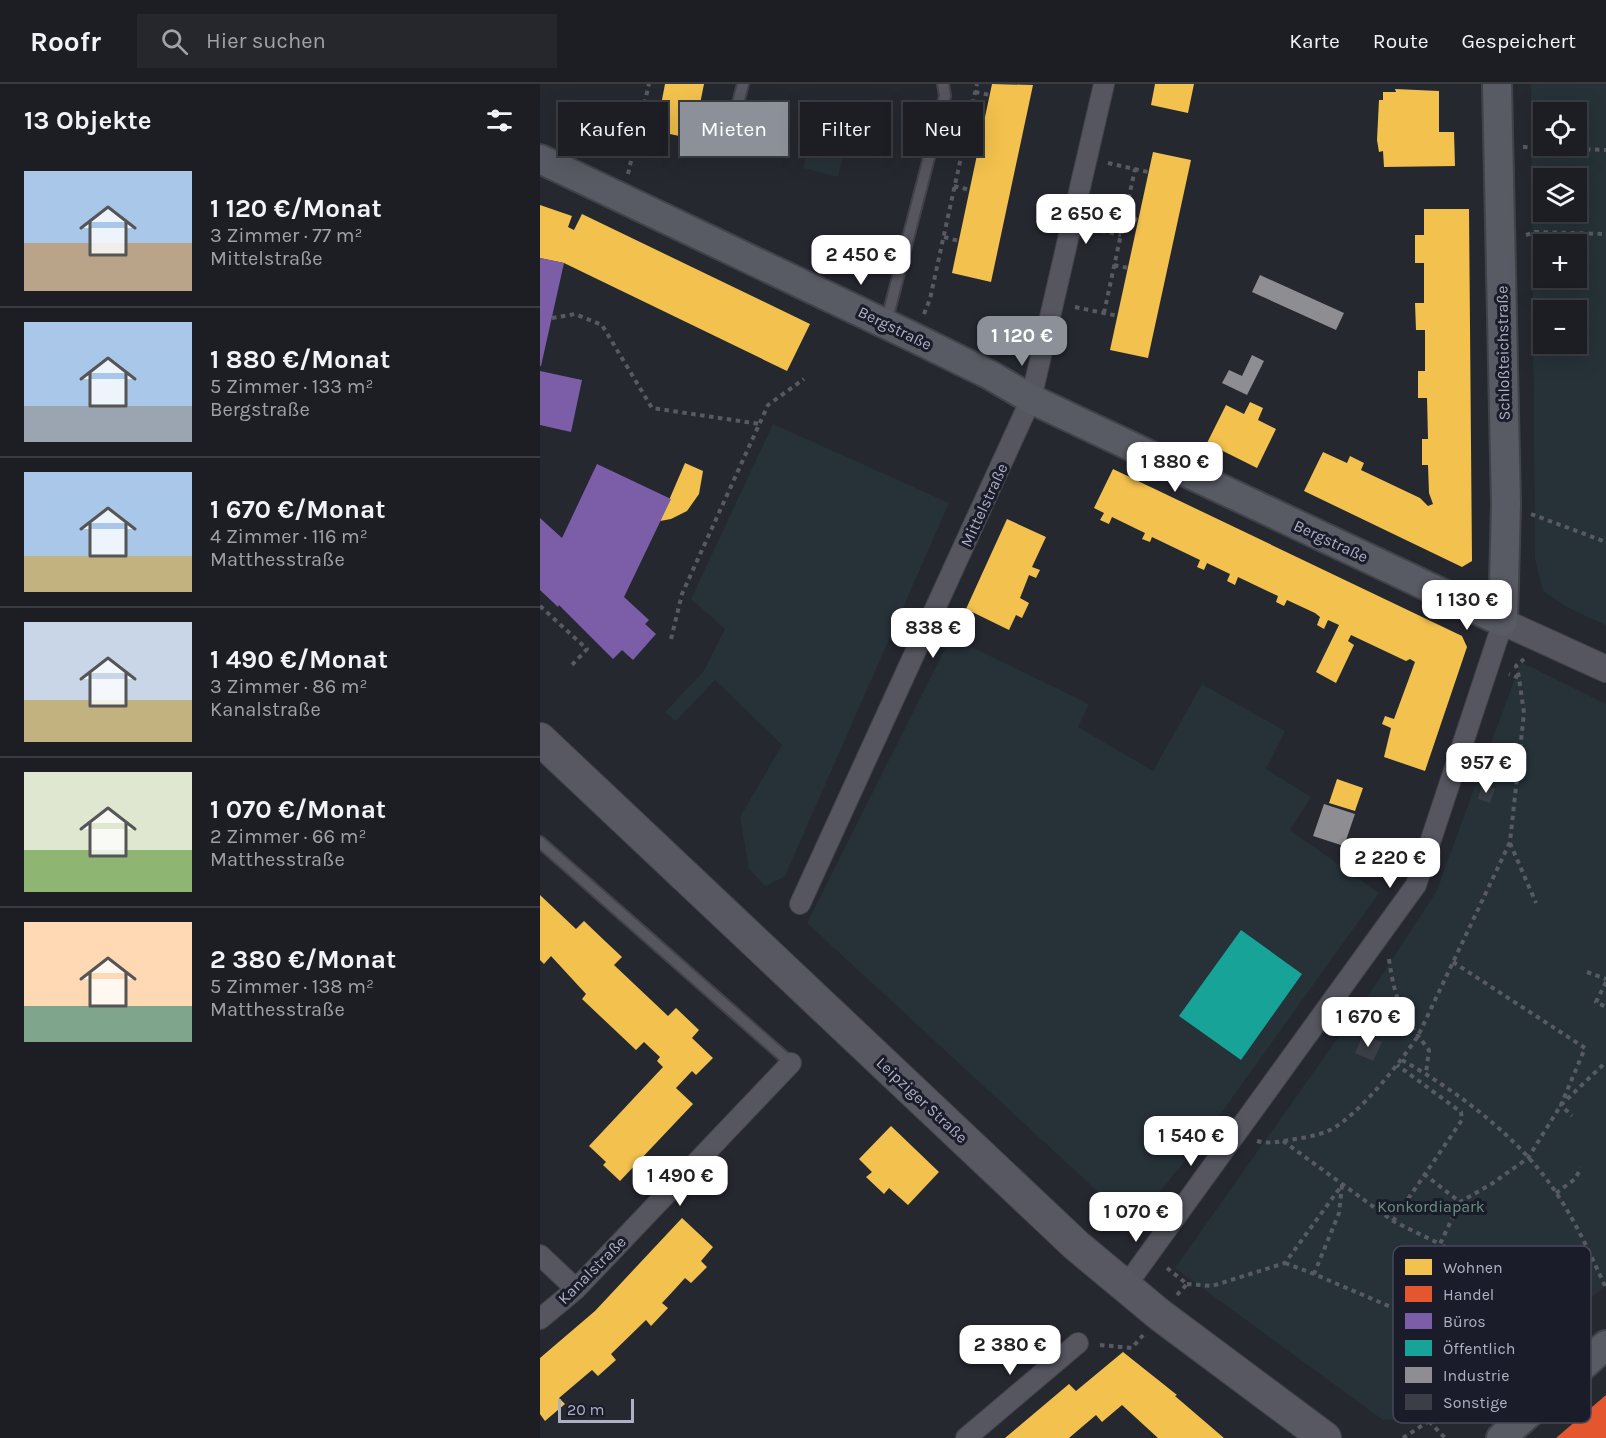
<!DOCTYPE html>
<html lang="de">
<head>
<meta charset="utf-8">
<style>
  :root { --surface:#1c1e24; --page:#25272c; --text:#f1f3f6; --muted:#a0a2a6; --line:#3a3c41; --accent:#8c9099 }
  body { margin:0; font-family:Karla,sans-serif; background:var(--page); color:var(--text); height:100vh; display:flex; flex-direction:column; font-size:22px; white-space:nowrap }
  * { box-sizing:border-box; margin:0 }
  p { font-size:20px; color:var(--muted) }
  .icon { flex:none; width:33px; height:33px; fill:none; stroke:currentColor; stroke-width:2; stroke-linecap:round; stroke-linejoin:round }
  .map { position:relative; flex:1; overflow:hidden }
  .panel { display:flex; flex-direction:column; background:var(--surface); width:540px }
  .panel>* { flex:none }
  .hud { position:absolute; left:18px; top:18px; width:570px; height:54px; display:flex; gap:12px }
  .controls { position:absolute; left:993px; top:18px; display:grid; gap:12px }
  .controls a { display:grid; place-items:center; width:54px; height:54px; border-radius:0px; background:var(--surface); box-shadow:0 6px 24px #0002,0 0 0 2px var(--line); font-size:30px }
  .scale { position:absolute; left:18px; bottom:15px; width:76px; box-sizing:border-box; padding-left:6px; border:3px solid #aeb0c3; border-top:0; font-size:16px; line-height:21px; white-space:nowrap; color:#aeb0c3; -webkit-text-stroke:4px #1a1c2a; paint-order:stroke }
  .price { position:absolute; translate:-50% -51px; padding:0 14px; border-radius:12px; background:#fff; color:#222; font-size:20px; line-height:39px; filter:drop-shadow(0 2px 3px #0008) }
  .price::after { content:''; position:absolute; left:50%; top:36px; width:18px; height:14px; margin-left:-9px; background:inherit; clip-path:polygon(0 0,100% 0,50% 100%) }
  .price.active { background:var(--accent); color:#fff }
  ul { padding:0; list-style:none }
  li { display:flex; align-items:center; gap:18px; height:150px; padding:0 24px }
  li+li { border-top:2px solid var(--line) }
  li span { display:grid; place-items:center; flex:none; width:168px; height:120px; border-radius:0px; color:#555 }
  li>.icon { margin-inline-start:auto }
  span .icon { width:72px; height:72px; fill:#fffc; stroke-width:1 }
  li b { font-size:26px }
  h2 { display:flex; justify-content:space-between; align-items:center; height:72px; padding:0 24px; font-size:26px }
  .tag { padding:0 21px; border-radius:0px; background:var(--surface); box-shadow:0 6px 24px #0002,0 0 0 2px var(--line); font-size:21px; line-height:54px }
  .tag.active { background:var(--accent); color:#fff }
  header { display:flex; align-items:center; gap:36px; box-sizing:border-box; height:84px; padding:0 30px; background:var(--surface); border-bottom:2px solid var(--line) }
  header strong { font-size:28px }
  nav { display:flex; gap:33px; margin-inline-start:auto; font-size:21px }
  .search { width:420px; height:54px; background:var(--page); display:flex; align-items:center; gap:15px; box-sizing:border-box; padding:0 21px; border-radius:0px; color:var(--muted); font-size:22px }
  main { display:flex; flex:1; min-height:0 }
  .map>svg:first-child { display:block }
</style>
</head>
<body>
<header>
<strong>Roofr</strong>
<div class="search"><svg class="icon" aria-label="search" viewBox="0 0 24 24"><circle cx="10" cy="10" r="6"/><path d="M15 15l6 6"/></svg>Hier suchen</div>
<nav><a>Karte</a><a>Route</a><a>Gespeichert</a></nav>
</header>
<main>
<section class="panel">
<h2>13 Objekte<svg class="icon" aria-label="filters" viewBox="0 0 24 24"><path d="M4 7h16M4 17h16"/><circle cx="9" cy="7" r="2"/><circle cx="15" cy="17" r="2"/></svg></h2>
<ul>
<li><span style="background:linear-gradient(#a9c7e8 60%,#b9a48a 0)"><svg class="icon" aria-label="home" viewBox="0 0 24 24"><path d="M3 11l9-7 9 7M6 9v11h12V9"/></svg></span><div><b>1 120 €/Monat</b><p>3 Zimmer · 77 m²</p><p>Mittelstraße</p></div></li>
<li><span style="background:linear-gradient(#a9c7e8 70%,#9aa5b1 0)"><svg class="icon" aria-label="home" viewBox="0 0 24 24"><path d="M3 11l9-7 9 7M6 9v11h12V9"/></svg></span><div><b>1 880 €/Monat</b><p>5 Zimmer · 133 m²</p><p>Bergstraße</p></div></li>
<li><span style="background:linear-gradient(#a9c7e8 70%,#c2b280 0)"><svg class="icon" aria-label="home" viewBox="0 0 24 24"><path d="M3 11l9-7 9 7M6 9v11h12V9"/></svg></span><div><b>1 670 €/Monat</b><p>4 Zimmer · 116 m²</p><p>Matthesstraße</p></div></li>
<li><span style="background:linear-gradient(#c9d6e8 65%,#c2b280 0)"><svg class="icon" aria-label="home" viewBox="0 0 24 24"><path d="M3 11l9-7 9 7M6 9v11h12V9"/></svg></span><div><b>1 490 €/Monat</b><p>3 Zimmer · 86 m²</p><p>Kanalstraße</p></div></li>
<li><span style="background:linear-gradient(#dfe7d0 65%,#8fb573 0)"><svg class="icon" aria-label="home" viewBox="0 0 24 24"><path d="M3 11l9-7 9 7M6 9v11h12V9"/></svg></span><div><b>1 070 €/Monat</b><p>2 Zimmer · 66 m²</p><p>Matthesstraße</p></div></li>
<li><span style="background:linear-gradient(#ffd9b3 70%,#7fa58c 0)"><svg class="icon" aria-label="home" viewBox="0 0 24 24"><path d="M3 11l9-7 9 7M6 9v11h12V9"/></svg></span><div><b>2 380 €/Monat</b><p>5 Zimmer · 138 m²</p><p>Matthesstraße</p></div></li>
</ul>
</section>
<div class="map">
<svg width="1066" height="1354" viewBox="0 0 1066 1354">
  <rect width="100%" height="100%" fill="#262830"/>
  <path fill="#263138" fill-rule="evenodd" d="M991,0H1066V541L1028,524L1003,507L995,475ZM1004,28H1036V62H1004ZM1004,94H1036V128H1004ZM1004,160H1036V194H1004ZM1004,226H1036V260H1004Z
    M274,38L310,47L298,93L263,84Z
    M233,340L409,419L245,792L225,802L209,785L200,733L242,661L175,596L136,637L125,628L164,587L185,545L151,515Z
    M411,553L549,620L538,643L613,687L662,600L745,647L726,685L771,713L750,746L839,809L659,1060L593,1140L267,839Z
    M981,578L1066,620V1201L926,1322L917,1313L895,1334L843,1336L635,1184L838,897L896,808Z"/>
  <path fill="#f2c14e" d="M125,0H164L153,55L116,47Z
    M452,0L493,1L451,198L412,189Z
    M615,0H654L648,29L611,21Z
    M855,5L899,7V48H914L915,82L844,83L843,67L839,68L837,56L839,16H843V8H856Z
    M613,68L651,76L608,274L570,266Z
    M0,121L32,132L28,143L34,146L42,130L270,240L247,287L24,179L0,174Z
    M884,125H929L932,477L922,483L764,407L783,368L807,379L810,372L824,379L821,386L880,414L888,422L893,420L889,409L888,381H882V355H888L887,314H878V287H885V246H876L875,219H884V179H875V151H884Z
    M710,318L723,324L718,336L736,345L717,384L667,359L686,321L704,330Z
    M145,379L163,387L159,410L147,427L131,435L120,437Z
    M573,385L922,552L927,563L885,687L844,673L851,644L842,640L845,632L854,635L875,578L870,575L866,577L811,551L808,557L814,561L796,599L776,588L799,541L788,536L784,545L777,541L780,533L775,529L747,516L744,522L736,518L738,512L698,493L695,501L687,497L690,490L667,479L664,486L657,483L660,476L612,453L610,458L602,455L605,449L572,433L569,440L560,436L564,429L554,424Z
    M467,435L506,453L492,483L500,486L496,494L489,491L480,514L489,519L482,534L476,531L469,546L426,525Z
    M797,695L823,704L815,727L789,719Z
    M0,811L36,845L44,837L66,858L82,873L74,881L128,932L136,924L159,946L152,954L173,974L156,991L152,987L136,1004L153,1020L80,1097L63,1081L66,1078L49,1062L123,983L117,977L120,973L104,958L96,966L42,915L46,910L11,872L4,880L0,876Z
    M351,1042L399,1088L368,1121L349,1104L344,1110L326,1093L332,1088L319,1075Z
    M142,1134L173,1163L161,1177L167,1183L151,1199L145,1194L135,1205L122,1219L128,1224L111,1242L106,1236L71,1270L76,1276L58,1292L52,1286L19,1314L25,1320L5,1337L0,1330V1274L55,1227Z
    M583,1268L637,1311L635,1312L684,1354H618L582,1321L562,1338L556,1331L529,1354H465L529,1300L536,1307Z"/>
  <path fill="#e4572e" d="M1066,1311V1354H1016L1030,1342Z"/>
  <path fill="#7b5ea7" d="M0,174L24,179L1,282H0Z
    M0,287L42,296L31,348L0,341Z
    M57,380L131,415L84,513L109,536L105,540L116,550L93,576L82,566L73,575L19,521L18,523L0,506V434L22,454Z"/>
  <path fill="#17a398" d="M701,846L762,890L701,976L639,932Z"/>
  <path fill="#8d8d92" d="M720,191L804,229L796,246L712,208Z
    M712,271L724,277L707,311L682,299L689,286L702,292Z
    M784,720L815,730L804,762L773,752Z"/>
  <path fill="#3c3e47" d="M942,700L955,705L950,719L938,715Z
    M823,951L842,958L833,977L815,969Z"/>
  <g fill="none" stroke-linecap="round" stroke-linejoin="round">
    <defs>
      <path id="service" d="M188,57L203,0
        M346,239L405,12L403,0
        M0,758L251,979"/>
      <path id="minor" d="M260,820L491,315L564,0
        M0,1171L36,1205
        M585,1203L876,801L963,538
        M0,1235L36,1205L251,979
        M426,1354L538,1259"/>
      <path id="tertiary" d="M963,538L1066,585"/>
      <path id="secondary" d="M0,75L373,253L450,291L491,315L963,538L966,420L957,0
        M961,1354L1066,1261"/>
      <path id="primary" d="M0,655L537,1162L620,1231L785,1354"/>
    </defs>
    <use href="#service" stroke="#42434a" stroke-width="14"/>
    <use href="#minor" stroke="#42434a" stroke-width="22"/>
    <use href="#tertiary" stroke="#42434a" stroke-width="28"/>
    <use href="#secondary" stroke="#42434a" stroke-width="32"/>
    <use href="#primary" stroke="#42444d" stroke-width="34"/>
    <path stroke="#585a63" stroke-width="4" stroke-dasharray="4.5 4.5" stroke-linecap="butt" d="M435,8L450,11
      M425,55L440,58
      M983,63L1066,66
      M568,79L608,88
      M88,90L109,0
      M414,102L430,106
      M584,133L598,136
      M552,145L581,151
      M986,151L995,148L1066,150
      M404,153L419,157
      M574,181L588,184
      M535,223L578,232
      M564,229L595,85
      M384,230L390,215L437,0
      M12,234L35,230L62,241L112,324L220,340
      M991,430L1066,458
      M0,522L47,565L30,583
      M131,555L142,510L228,321L264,295
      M979,593L976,582L984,575
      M970,759L996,819
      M849,875C855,918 863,933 889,966L886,989
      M913,878L1045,964L1021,1021L1032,1032
      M1047,888L1066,895
      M1066,898L1056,918L1066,923
      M862,976C920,1009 980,1054 1017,1110C1037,1140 1051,1172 1066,1204
      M717,1057C728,1060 738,1058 749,1056C762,1054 777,1052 790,1046C818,1032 860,979 878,952L970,758L984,629L979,594L969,590
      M743,1057L853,1137L900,1160L920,1118L953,1099L988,1074L1021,1021L1066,978
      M884,1090L920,1118
      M802,1101L799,1129L774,1190L893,1241
      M1016,1109L1035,1095L1041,1084
      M853,1137L922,1036L921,1028L857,981
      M745,1179L774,1190
      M627,1184L647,1200L637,1211
      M647,1200L672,1202L745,1179L802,1101
      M560,1261L592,1264L603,1251
      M889,1337L905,1354
      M863,1354L889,1337L891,1246L919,1172L900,1160"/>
    <use href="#service" stroke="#55565f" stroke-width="10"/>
    <use href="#minor" stroke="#55565f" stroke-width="20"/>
    <use href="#tertiary" stroke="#55565f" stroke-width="26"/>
    <use href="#secondary" stroke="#585a64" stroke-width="28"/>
    <use href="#primary" stroke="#575861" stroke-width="32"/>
  </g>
  <g text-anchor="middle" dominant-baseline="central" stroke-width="6" stroke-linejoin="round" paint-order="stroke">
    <g font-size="16" fill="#aeb0c3" stroke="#1a1c2a">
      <text transform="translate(355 244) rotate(26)">Bergstraße</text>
      <text transform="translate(963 269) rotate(-91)">Schloßteichstraße</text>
      <text transform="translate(444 421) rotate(-65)">Mittelstraße</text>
      <text transform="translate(791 457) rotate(25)">Bergstraße</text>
      <text transform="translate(382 1016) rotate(43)">Leipziger Straße</text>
      <text transform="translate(52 1186) rotate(-45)">Kanalstraße</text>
    </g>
    <g font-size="16" fill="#68917e" stroke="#1a1c2a">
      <text x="891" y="1122">Konkordiapark</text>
    </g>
  </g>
  <rect x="853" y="1162" width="198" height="177" rx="9" fill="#1a1c2a" stroke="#464858" stroke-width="1.5"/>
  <rect x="865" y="1175" width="27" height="16" fill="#f2c14e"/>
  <rect x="865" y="1202" width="27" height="16" fill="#e4572e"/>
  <rect x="865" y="1229" width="27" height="16" fill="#7b5ea7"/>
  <rect x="865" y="1256" width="27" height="16" fill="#17a398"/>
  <rect x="865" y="1283" width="27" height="16" fill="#8d8d92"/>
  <rect x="865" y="1310" width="27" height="16" fill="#3c3e47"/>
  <g font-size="16" fill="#aeb0c3">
    <text x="903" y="1189">Wohnen</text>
    <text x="903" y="1216">Handel</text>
    <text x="903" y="1243">Büros</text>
    <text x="903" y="1270">Öffentlich</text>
    <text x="903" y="1297">Industrie</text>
    <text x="903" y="1324">Sonstige</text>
  </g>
</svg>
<div class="controls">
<a><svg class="icon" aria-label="locate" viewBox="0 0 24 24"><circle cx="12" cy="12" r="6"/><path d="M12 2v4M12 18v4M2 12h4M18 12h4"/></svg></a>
<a><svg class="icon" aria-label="layers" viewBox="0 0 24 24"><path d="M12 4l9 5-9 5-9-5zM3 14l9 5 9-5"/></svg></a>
<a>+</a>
<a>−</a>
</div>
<div class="scale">20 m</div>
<b class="price" style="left:546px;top:161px">2 650 €</b>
<b class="price" style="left:321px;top:202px">2 450 €</b>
<b class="price active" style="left:482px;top:283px">1 120 €</b>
<b class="price" style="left:635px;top:409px">1 880 €</b>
<b class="price" style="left:927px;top:547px">1 130 €</b>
<b class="price" style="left:393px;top:575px">838 €</b>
<b class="price" style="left:946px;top:710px">957 €</b>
<b class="price" style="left:850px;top:805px">2 220 €</b>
<b class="price" style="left:828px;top:964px">1 670 €</b>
<b class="price" style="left:651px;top:1083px">1 540 €</b>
<b class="price" style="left:140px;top:1123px">1 490 €</b>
<b class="price" style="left:596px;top:1159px">1 070 €</b>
<b class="price" style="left:470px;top:1292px">2 380 €</b>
<div class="hud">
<a class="tag">Kaufen</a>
<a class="tag active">Mieten</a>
<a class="tag">Filter</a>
<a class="tag">Neu</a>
</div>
</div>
</main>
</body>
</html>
